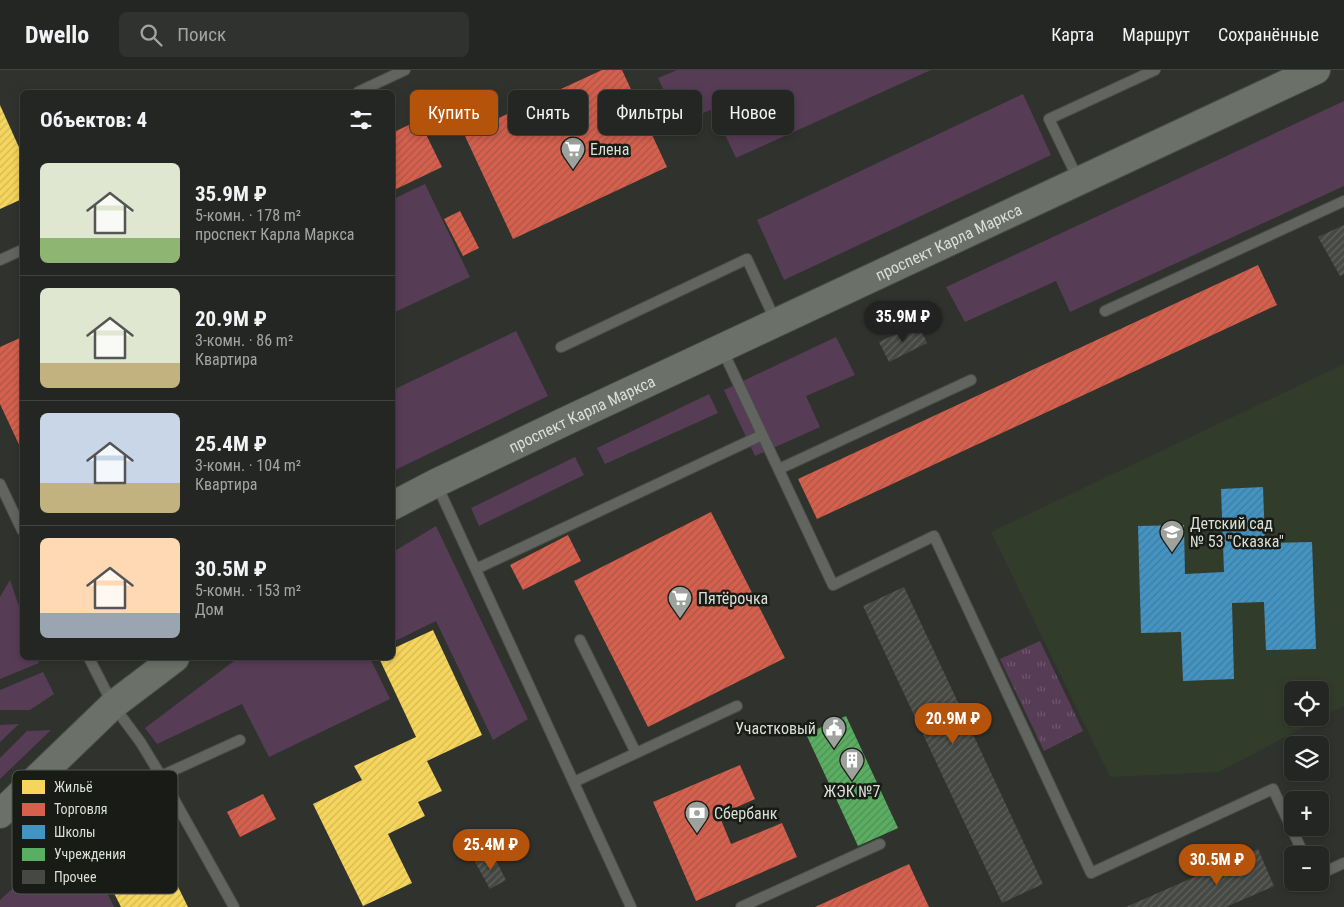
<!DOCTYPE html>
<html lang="ru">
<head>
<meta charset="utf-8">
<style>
  :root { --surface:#232622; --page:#2f322f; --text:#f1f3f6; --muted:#a3a5a5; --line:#404340; --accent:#b45309 }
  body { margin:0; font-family:"Roboto Condensed",sans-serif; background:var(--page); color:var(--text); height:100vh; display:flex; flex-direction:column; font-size:19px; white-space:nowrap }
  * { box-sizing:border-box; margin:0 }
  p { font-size:16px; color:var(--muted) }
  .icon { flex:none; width:28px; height:28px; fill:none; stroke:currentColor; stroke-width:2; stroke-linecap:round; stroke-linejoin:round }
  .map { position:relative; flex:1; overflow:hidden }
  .details { position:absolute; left:20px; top:20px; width:375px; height:570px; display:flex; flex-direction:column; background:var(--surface); border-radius:8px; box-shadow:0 2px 8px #0003,0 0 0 1px var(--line) }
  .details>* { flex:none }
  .guide { position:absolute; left:410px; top:20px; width:475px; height:45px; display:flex; gap:10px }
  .tools { position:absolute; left:1284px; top:611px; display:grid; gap:10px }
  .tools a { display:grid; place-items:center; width:45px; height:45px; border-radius:8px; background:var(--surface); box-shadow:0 2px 8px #0003,0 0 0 1px var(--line); font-size:25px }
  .price { position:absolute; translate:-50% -42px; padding:0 11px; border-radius:18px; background:var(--accent); color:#fff; font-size:16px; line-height:32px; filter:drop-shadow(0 1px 2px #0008) }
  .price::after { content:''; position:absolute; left:50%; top:30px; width:15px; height:11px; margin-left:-8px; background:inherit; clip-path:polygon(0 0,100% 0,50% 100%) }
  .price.selected { background:#222; color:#fff }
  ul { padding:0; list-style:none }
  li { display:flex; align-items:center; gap:15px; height:125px; padding:0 20px }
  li+li { border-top:1px solid var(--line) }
  li span { display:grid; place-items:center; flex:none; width:140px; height:100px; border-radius:8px; color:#555 }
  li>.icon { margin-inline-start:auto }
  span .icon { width:60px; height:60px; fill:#fffc; stroke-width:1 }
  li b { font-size:21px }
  h2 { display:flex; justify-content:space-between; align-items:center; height:60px; padding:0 20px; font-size:21px }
  .chip { padding:0 18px; border-radius:8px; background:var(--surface); box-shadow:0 2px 8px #0003,0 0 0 1px var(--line); font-size:18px; line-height:45px }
  .chip.selected { background:var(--accent); color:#fff }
  header { display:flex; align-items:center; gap:30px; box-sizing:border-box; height:70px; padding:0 25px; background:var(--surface); border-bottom:1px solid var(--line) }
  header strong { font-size:24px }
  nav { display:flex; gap:28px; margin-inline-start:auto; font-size:18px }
  .search { width:350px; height:45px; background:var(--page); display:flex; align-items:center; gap:12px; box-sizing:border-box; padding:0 18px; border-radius:8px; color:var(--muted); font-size:19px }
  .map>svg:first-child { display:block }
</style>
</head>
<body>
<header>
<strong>Dwello</strong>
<div class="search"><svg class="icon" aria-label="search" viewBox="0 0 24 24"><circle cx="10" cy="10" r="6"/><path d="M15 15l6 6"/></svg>Поиск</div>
<nav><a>Карта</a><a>Маршрут</a><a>Сохранённые</a></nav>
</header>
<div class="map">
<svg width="1344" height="837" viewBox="0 0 1344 837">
  <defs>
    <pattern id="park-tufts" width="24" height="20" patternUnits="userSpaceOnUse" patternTransform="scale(1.25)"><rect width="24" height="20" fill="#573c56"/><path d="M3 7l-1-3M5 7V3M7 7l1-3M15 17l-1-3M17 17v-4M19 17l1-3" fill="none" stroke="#6f586e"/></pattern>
    <pattern id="homes-hatch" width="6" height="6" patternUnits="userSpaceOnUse" patternTransform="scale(1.25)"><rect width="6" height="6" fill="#f6d55c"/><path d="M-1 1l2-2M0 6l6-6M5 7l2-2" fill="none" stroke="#d2b857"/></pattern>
    <pattern id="shops-hatch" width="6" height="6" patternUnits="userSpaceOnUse" patternTransform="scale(1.25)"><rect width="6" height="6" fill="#d6604d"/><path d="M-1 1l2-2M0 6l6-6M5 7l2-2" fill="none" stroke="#a95749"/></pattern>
    <pattern id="schools-hatch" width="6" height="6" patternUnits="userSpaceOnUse" patternTransform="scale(1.25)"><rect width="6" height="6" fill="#4393c3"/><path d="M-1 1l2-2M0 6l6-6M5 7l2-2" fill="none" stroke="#427b9c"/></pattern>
    <pattern id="public-hatch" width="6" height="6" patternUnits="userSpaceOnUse" patternTransform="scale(1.25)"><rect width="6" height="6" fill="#5aae61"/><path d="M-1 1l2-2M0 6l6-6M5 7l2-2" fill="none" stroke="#528e57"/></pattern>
    <pattern id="building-hatch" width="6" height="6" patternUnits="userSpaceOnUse" patternTransform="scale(1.25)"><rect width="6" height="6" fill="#464844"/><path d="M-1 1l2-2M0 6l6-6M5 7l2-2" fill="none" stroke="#60625e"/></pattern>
  </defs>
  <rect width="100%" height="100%" fill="#2f322d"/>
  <path fill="#323c2b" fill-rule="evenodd" d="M1344,294V636L1219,702L1110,707L991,462ZM1292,620H1320V648H1292Z"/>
  <path fill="#573c56" d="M677,0H931L736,88L713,39L679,53L658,8Z
    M1023,24L1051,85L784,210L757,150Z
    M1344,31V116L1070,242L1056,211L965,252L946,217Z
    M425,114L470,207L393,243V129Z
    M516,261L548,326L393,401V320Z
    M836,267L855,305L806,326L820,357L755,386L724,320Z
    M709,324L718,343L605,394L597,378Z
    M575,387L584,405L479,456L471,438Z
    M436,456L528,649L493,670L436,551L393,572V482Z
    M10,510L22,545V588H37L39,593L0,609V527Z
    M238,588H370L390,629L269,687L242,634L157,674L145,658Z
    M43,602L54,624L30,640H0V620Z
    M19,654L0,672V655Z
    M51,660L0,709V688L27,661Z
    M125,715L146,753L88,783L114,837H0V830Z"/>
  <path fill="url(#park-tufts)" d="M1040,571L1083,661L1044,681L1000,589Z"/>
  <path fill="url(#homes-hatch)" d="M0,35L22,84V129L0,139Z
    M433,560L482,665L427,691L442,721L418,732L425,746L388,764L412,813L363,836L313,734L362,710L354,696L416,667L379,588H392V579Z
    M149,758L188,837H121L95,785Z"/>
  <path fill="url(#shops-hatch)" d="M602,0H622L667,97L513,169L464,64Z
    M419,50L442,97L392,121V63Z
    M460,141L479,178L463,186L444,149Z
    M1258,195L1277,235L817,449L798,409Z
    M22,267V381L0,334V277Z
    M711,442L785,588L648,657L574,511Z
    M568,465L581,491L523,520L510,495Z
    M740,695L755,729L719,745L731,774L782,753L797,787L696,831L653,732Z
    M263,724L276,749L240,767L227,742Z
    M909,794L929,837H815Z"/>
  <path fill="url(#schools-hatch)" d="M1263,417L1265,473L1312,472L1316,579L1266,580L1264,532L1232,533L1234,609L1183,611L1181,562L1141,563L1138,456L1184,455L1185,504L1224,502L1221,419Z"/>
  <path fill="url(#public-hatch)" d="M846,646L898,758L858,776L806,664Z"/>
  <path fill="url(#building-hatch)" d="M1344,155V204L1340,206L1318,167Z
    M918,254L927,273L889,292L879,272Z
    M904,517L1043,814L1002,833L863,536Z
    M1258,779L1274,816L1226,837H1126Z
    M492,783L506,810L490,819L475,792Z"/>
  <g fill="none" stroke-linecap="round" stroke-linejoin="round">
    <defs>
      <path id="lane" d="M358,22L405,0
        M1078,109L1049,49L1155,0
        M0,190L22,180
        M1105,241L1344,131
        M561,277L747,189L776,252
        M722,279L833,515L934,466L1091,803L1273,719L1304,785
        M779,399L971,310
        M436,413L631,837
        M0,414L22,460
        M476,499L762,365
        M580,570L636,683
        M89,588L113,635L141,673L161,706L234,837
        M161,706L240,670
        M574,712L737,636
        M1320,804L1344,793
        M741,837L880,774"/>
      <g id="secondary">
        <path id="s1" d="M392,436L436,413L570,349L1316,0"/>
        <path d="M0,744L113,635L175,588"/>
      </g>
    </defs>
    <use href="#lane" stroke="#4a4d49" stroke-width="12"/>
    <use href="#secondary" stroke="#4a4d49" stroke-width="30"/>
    <use href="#lane" stroke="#61645f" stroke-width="10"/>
    <use href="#secondary" stroke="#6b7068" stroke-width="28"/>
  </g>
  <defs>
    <symbol id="supermarket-pin" viewBox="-11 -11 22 30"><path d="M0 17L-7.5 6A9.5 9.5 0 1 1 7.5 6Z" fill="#9ea29c" stroke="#191c16"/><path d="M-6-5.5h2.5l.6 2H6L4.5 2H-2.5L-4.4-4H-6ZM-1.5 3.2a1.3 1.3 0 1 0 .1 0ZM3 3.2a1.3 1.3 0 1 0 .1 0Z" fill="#fff"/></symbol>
    <symbol id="school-pin" viewBox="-11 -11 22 30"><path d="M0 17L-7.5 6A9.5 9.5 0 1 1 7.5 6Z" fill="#9ea29c" stroke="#191c16"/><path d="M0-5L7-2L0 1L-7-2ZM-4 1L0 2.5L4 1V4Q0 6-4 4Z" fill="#fff"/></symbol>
    <symbol id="civic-pin" viewBox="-11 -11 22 30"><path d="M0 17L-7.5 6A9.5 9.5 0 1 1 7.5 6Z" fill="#9ea29c" stroke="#191c16"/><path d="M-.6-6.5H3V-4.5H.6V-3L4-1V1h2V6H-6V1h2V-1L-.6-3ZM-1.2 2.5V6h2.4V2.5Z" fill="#fff"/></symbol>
    <symbol id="building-pin" viewBox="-11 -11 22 30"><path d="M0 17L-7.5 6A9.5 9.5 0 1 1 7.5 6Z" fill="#9ea29c" stroke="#191c16"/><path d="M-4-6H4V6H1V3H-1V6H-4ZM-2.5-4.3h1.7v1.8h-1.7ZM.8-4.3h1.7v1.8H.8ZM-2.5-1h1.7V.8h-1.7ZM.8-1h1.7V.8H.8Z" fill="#fff"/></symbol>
    <symbol id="bank-pin" viewBox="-11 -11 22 30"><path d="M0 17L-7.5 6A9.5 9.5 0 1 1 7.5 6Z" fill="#9ea29c" stroke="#191c16"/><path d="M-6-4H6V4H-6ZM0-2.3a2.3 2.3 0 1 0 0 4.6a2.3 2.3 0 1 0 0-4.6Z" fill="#fff"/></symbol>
  </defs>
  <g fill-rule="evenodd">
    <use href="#supermarket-pin" x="559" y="65" width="28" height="38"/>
    <use href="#school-pin" x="1158" y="448" width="28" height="38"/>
    <use href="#supermarket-pin" x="666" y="514" width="28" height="38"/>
    <use href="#civic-pin" x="820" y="644" width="28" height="38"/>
    <use href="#building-pin" x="838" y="676" width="28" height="38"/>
    <use href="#bank-pin" x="683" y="729" width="28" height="38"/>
  </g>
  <g text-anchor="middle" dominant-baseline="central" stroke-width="5" stroke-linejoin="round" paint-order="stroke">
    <g font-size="16" fill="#dadfd8" stroke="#191c16" text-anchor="start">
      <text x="590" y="79">Елена</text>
      <text x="1190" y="453">Детский сад<tspan x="1190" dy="18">№ 53 "Сказка"</tspan></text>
      <text x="698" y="528">Пятёрочка</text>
      <text x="816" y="658" text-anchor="end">Участковый</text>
      <text x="852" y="721" text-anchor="middle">ЖЭК №7</text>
      <text x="714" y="743">Сбербанк</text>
    </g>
    <g font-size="16" fill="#dadfd8" stroke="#191c16">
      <text stroke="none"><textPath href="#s1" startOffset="616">проспект Карла Маркса</textPath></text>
      <text stroke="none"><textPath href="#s1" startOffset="211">проспект Карла Маркса</textPath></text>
    </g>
  </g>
  <rect x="12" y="700" width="166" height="124" rx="8" fill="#191c16" stroke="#535650" stroke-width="1"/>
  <rect x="22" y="710" width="23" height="14" fill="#f6d55c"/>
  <rect x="22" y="733" width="23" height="13" fill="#d6604d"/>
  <rect x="22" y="755" width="23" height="14" fill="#4393c3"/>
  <rect x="22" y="778" width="23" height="13" fill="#5aae61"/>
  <rect x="22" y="800" width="23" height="14" fill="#464844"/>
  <g font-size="14" fill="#dadfd8">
    <text x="54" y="722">Жильё</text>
    <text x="54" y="744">Торговля</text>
    <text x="54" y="767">Школы</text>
    <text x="54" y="789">Учреждения</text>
    <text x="54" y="812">Прочее</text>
  </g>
</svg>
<div class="tools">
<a><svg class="icon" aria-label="locate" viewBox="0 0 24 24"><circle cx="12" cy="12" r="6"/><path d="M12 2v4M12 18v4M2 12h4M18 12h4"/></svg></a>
<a><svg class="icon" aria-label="layers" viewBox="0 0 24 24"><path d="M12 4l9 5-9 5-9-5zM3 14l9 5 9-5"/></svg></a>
<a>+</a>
<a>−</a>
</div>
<b class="price selected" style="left:903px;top:273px">35.9M ₽</b>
<b class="price" style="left:953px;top:675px">20.9M ₽</b>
<b class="price" style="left:491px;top:801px">25.4M ₽</b>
<b class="price" style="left:1217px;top:816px">30.5M ₽</b>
<div class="guide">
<a class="chip selected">Купить</a>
<a class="chip">Снять</a>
<a class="chip">Фильтры</a>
<a class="chip">Новое</a>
</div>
<section class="details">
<h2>Объектов: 4<svg class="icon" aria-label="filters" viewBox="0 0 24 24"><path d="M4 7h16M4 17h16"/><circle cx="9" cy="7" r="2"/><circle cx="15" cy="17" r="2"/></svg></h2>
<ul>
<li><span style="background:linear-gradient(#dfe7d0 75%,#8fb573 0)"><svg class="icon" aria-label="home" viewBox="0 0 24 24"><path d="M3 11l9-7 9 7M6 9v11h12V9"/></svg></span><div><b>35.9M ₽</b><p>5-комн. · 178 m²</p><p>проспект Карла Маркса</p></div></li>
<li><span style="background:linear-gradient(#dfe7d0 75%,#c2b280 0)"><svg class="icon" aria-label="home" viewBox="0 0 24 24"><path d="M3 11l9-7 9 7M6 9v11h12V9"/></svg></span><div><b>20.9M ₽</b><p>3-комн. · 86 m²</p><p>Квартира</p></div></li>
<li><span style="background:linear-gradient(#c9d6e8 70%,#c2b280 0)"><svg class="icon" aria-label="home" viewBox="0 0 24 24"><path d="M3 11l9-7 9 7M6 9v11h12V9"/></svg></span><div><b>25.4M ₽</b><p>3-комн. · 104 m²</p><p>Квартира</p></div></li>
<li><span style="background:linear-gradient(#ffd9b3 75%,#9aa5b1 0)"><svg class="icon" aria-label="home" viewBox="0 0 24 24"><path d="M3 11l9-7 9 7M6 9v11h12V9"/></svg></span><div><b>30.5M ₽</b><p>5-комн. · 153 m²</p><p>Дом</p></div></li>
</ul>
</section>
</div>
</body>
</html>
